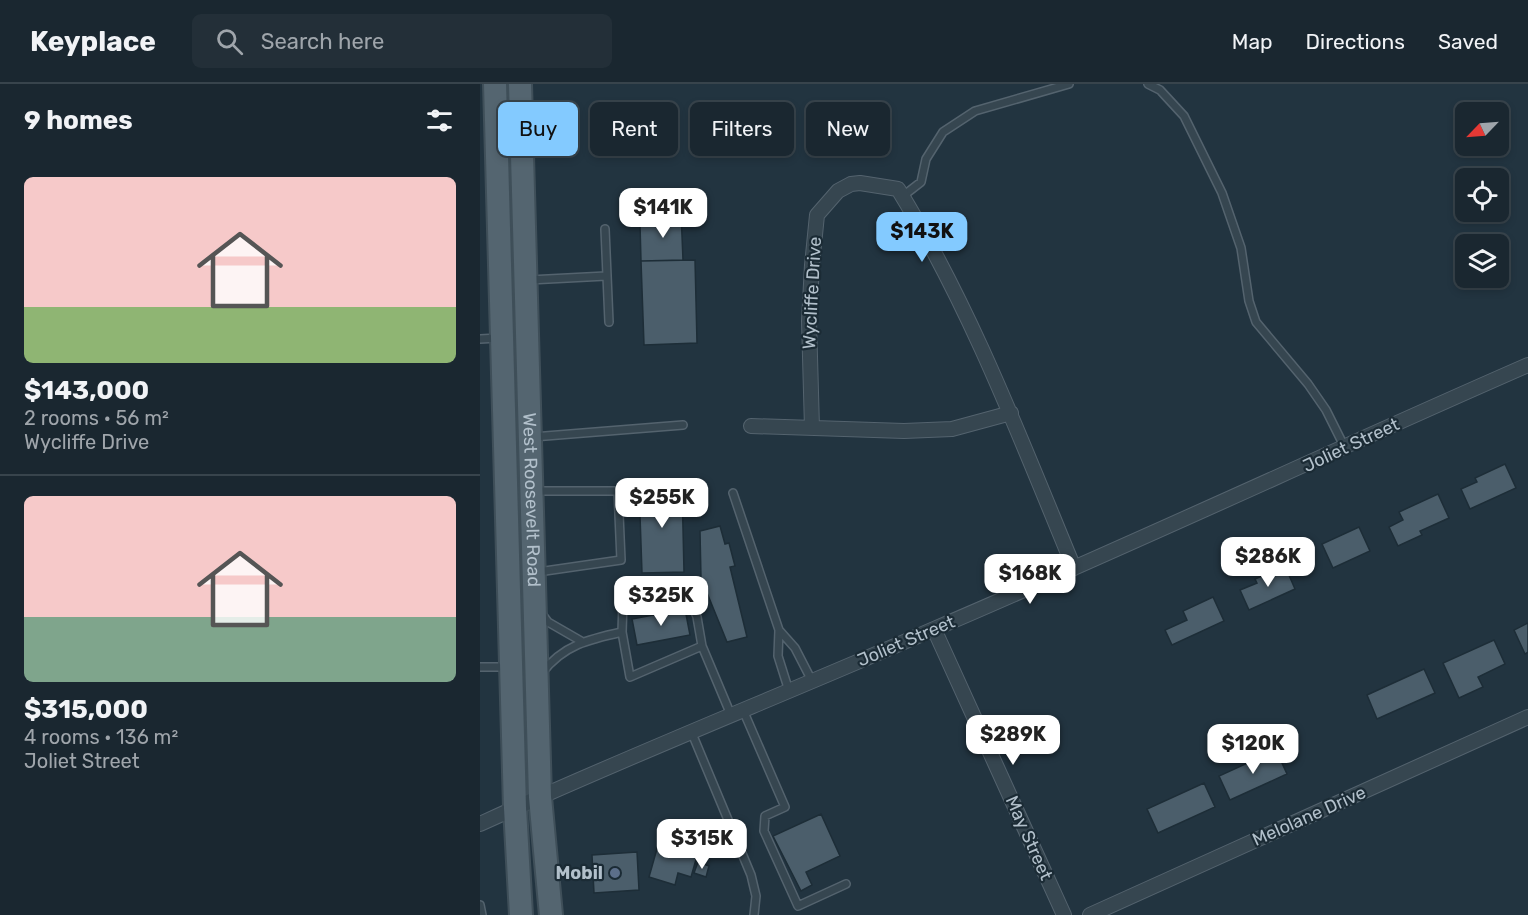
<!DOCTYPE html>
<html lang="en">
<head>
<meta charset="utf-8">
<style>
  :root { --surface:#1a2730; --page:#232f38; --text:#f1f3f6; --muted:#9fa5ab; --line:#38444c; --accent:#83caff }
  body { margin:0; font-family:Rubik,sans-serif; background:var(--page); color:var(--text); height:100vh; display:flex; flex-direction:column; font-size:22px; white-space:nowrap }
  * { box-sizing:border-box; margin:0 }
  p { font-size:20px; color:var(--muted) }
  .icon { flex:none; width:33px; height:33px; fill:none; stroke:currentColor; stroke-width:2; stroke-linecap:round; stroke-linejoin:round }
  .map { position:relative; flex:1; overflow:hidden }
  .panel { display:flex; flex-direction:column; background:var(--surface); width:480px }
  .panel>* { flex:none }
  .banner { position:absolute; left:18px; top:18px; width:570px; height:54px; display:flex; gap:12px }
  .needle { width:39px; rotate:245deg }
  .fabs { position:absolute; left:975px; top:18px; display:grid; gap:12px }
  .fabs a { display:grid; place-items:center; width:54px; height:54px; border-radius:9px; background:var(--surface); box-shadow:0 3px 9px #0003,0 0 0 2px var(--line); font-size:30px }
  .price { position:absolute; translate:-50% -51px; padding:0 14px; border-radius:12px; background:#fff; color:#222; font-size:20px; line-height:39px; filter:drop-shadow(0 2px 3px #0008) }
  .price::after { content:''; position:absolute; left:50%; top:36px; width:18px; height:14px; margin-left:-9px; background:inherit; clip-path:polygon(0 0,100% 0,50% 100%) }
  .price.on { background:var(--accent); color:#111 }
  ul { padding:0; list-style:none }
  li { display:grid; align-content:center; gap:12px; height:318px; padding:0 24px }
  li+li { border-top:2px solid var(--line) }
  li span { display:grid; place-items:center; height:186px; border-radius:9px; color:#555 }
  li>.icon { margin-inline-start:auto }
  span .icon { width:108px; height:108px; fill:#fffc; stroke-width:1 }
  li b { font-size:26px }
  h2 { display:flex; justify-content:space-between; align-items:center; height:72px; padding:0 24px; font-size:26px }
  .tag { padding:0 21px; border-radius:9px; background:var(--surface); box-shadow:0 3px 9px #0003,0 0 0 2px var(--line); font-size:21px; line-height:54px }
  .tag.on { background:var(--accent); color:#111 }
  header { display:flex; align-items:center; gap:36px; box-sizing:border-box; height:84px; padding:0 30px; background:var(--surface); border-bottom:2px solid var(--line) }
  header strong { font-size:28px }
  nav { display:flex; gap:33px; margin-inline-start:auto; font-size:21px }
  .search { width:420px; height:54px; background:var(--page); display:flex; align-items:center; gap:15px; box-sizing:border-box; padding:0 21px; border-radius:9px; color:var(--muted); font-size:22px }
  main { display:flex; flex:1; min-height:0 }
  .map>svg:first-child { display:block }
</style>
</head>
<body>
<header>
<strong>Keyplace</strong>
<div class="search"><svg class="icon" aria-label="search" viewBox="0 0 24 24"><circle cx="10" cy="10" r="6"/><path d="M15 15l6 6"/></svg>Search here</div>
<nav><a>Map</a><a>Directions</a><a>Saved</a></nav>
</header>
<main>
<section class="panel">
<h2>9 homes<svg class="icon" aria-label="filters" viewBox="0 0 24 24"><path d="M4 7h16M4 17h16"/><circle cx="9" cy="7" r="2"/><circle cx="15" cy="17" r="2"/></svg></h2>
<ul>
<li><span style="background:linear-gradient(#f6c9c9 70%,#8fb573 0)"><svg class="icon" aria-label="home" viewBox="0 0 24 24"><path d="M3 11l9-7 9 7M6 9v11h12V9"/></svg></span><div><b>$143,000</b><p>2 rooms · 56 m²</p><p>Wycliffe Drive</p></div></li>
<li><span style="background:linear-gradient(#f6c9c9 65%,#7fa58c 0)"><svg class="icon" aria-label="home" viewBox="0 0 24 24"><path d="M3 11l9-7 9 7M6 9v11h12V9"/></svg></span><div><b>$315,000</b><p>4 rooms · 136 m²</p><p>Joliet Street</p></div></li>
</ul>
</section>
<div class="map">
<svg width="1048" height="831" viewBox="0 0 1048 831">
  <rect width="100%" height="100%" fill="#223440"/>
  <path fill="#4b5e6b" stroke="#1d2d37" stroke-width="1.5" d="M201,127L203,176L161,177L160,140L182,139V128Z
    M215,176L217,259L164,261L161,177Z
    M1025,380L1036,404L990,425L981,405L997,398L995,394Z
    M202,401L204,488L162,489L159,402Z
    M958,410L969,434L940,447L942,451L918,462L909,443L923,436L919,428Z
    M240,442L245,460L249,459L255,482L250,483L267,553L247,558L221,494L220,447Z
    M879,443L890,467L853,484L842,460Z
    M805,482L815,505L769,526L760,506L777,499L775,495Z
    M733,513L744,537L692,561L685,546L707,536L703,527Z
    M205,525L210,551L157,561L152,535Z
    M1048,539V568L1045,570L1034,546Z
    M1014,556L1025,580L998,593L1003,603L979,614L963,579Z
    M944,585L955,609L897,635L887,611Z
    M796,666L807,690L750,716L739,692Z
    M724,699L735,723L678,749L667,725Z
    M341,730L360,772L326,788L332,801L321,807L293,752Z
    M180,754L219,765L211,793L198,789L195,801L169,793Z
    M157,768L159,806L114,809L112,771Z
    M218,778L229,782L226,793L214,789Z"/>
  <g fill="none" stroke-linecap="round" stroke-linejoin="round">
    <defs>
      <path id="service" d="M668,0L680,6L704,32L742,109L761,164L769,217L776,238L828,300L846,326L865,364
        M423,112L441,98L446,75L463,48L495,27L589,0
        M125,145L129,238
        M49,196L126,192
        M0,255L18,254
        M53,353L203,341
        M54,407H138L141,476L58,488
        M253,409L299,546
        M62,530L68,538L101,557
        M222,562L150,593L142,548L143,517L203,508L211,518L217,533L222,562L251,631
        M0,583H27
        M62,589C83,561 110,555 142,548
        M309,607L298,572L299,546L315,564L332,597
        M263,626L305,723L285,732L284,747L318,822L366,800
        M211,647L271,791L276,812L274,831
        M0,821L2,831"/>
      <path id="minor" d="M271,342L424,347L472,345L531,329
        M332,344L329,237L332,181L337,131L358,107L371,100L380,99L418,105C491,224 541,356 594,484
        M454,545L584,831
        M0,740C150,671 303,611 454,545C653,460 849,368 1048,281
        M610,831L1048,633"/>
      <g id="primary">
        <path d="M15,0L35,724L41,831"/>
        <path id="s1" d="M40,0L60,713L71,831"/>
      </g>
    </defs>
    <use href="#service" stroke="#54636e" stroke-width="10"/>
    <use href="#minor" stroke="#54636e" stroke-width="16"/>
    <use href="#primary" stroke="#3f4f59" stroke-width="26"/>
    <use href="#service" stroke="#364650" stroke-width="7"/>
    <use href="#minor" stroke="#364650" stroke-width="14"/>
    <use href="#primary" stroke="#546570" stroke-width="22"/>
  </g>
  <circle fill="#5c6f8a" stroke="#1b2b35" stroke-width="2" cx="135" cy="789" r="6"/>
  <g text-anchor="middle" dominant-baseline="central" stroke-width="4.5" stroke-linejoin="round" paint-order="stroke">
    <g font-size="18" fill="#b2c0cb" stroke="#1b2b35">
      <text transform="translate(332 209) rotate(-87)">Wycliffe Drive</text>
      <text transform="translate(871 361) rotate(-25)">Joliet Street</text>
      <text stroke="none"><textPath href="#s1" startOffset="416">West Roosevelt Road</textPath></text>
      <text transform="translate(426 557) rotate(-23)">Joliet Street</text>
      <text transform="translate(829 732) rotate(-24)">Melolane Drive</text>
      <text transform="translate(549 754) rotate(66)">May Street</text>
    </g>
    <g font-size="18" font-weight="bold" fill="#b2c0cb" stroke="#1b2b35" text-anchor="end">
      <text x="123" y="789">Mobil</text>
    </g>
  </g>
</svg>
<div class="fabs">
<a><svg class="needle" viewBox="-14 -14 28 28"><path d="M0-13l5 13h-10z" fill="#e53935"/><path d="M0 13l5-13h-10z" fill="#9fa5ab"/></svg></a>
<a><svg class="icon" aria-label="locate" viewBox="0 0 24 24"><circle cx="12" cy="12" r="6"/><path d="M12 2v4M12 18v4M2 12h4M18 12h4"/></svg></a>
<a><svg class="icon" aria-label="layers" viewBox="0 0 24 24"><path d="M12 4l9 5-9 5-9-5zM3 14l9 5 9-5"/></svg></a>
</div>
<b class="price" style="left:183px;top:155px">$141K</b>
<b class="price on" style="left:442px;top:179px">$143K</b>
<b class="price" style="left:182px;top:445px">$255K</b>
<b class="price" style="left:788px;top:504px">$286K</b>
<b class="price" style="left:550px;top:521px">$168K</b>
<b class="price" style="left:181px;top:543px">$325K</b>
<b class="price" style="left:533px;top:682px">$289K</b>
<b class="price" style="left:773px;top:691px">$120K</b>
<b class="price" style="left:222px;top:786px">$315K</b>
<div class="banner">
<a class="tag on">Buy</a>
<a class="tag">Rent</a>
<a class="tag">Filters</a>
<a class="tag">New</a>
</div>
</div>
</main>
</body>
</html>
